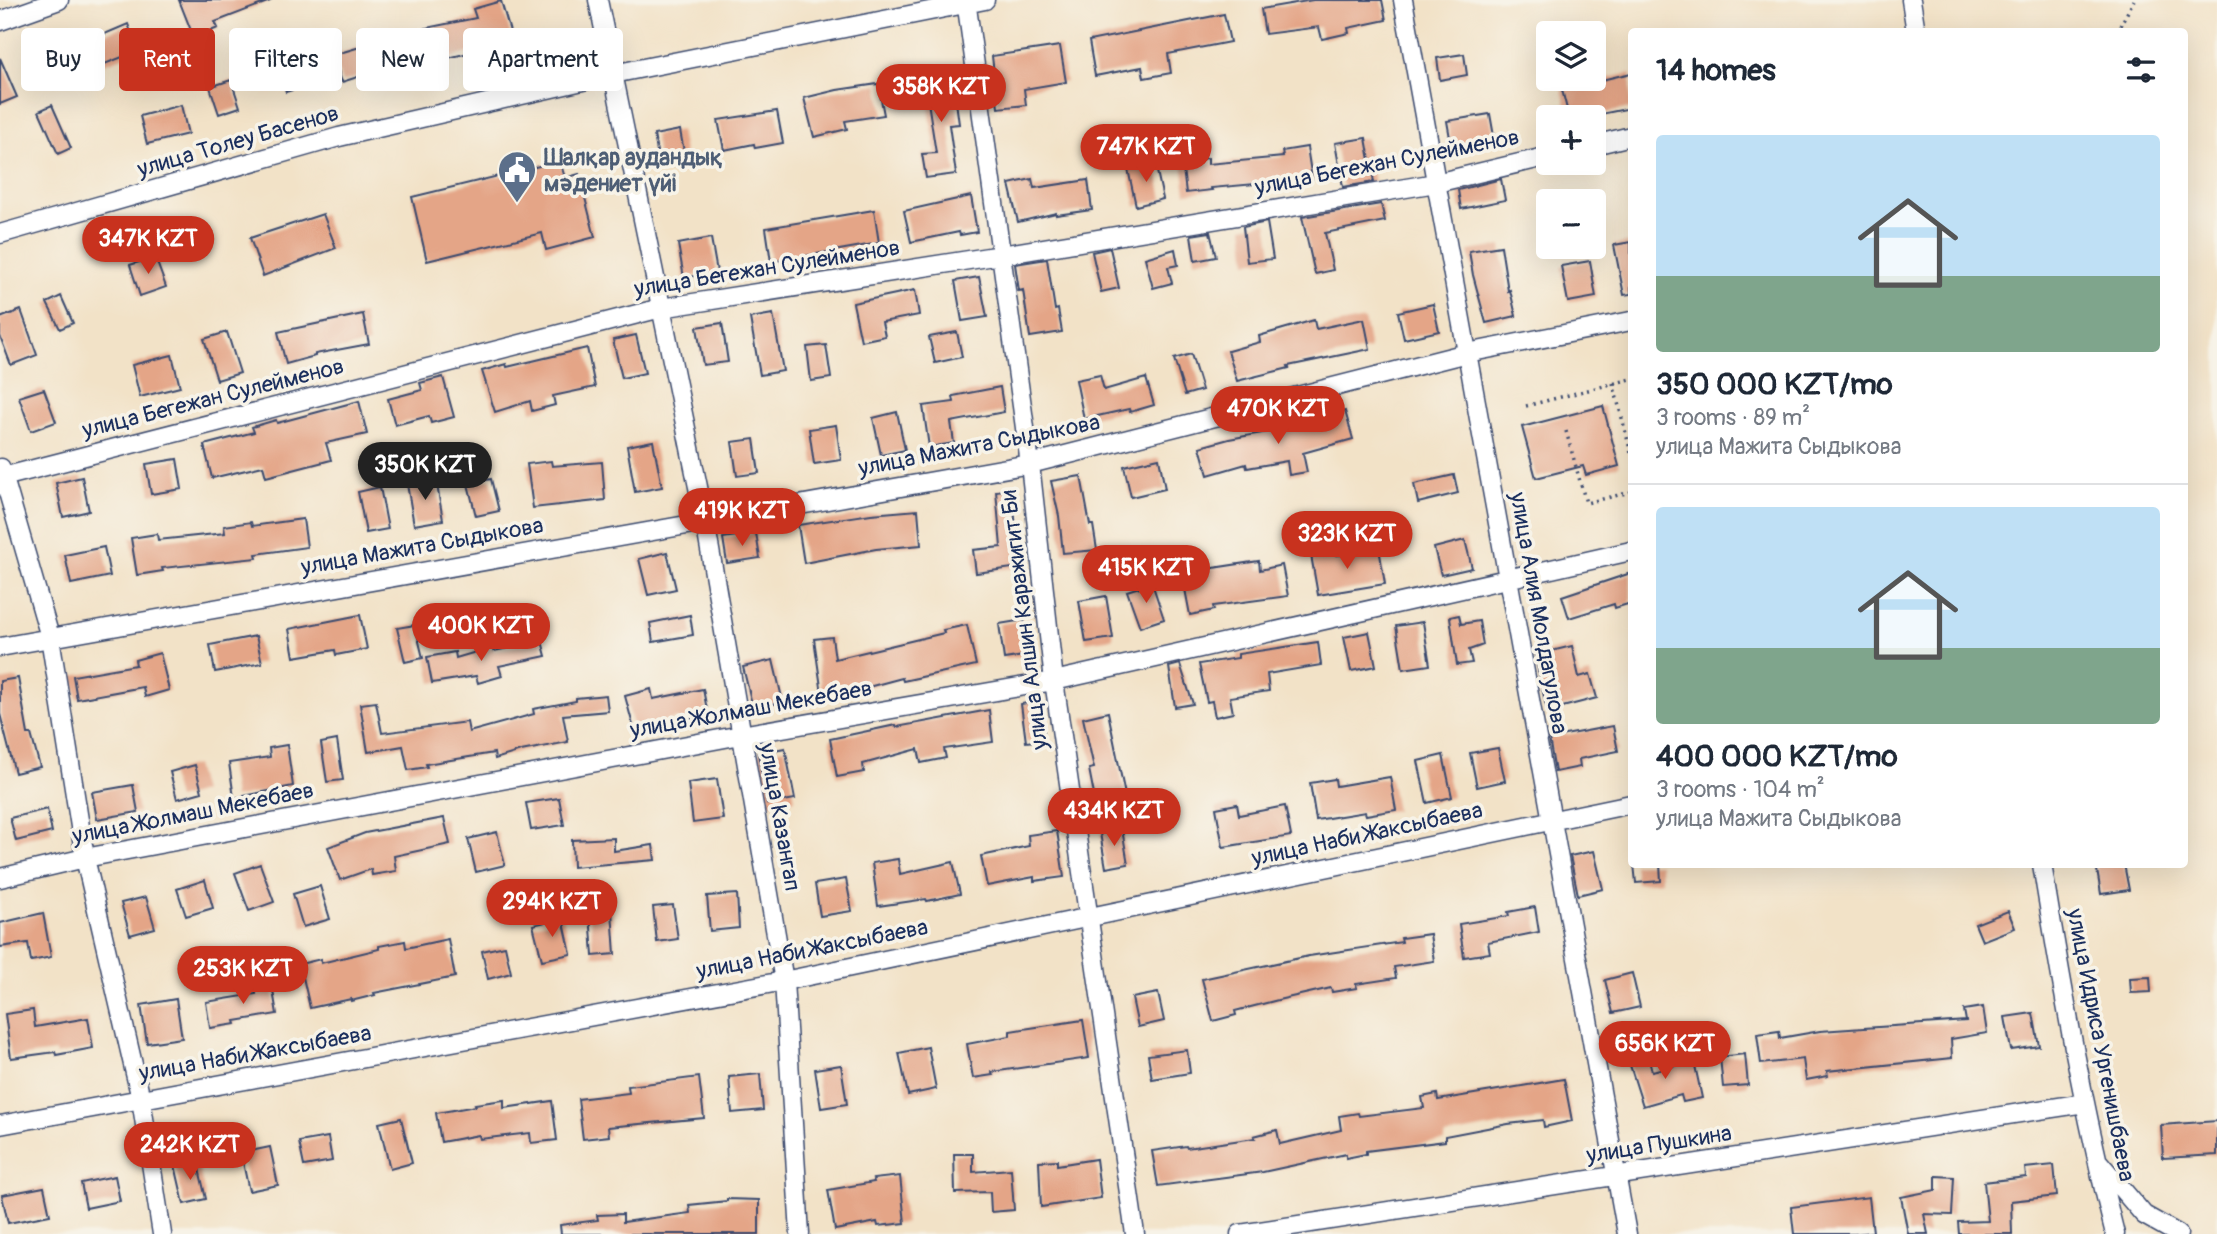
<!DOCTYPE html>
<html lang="en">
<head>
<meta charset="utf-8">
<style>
  :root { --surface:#fff; --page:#f2f2f3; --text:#1f2937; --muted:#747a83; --line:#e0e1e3; --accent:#c8321e }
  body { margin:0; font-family:Pangolin,sans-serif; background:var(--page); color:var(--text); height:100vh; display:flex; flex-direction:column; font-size:26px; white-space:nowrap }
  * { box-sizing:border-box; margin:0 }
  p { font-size:23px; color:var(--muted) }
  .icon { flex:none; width:38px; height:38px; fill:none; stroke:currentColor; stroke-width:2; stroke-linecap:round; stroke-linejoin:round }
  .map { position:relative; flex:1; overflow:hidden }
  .drawer { position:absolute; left:1628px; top:28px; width:560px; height:840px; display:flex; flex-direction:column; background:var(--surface); border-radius:7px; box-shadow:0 7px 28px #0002 }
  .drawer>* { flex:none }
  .hud { position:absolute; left:21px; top:28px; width:665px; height:63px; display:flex; gap:14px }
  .tools { position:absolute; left:1536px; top:21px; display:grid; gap:14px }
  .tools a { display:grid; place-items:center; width:70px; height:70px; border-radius:7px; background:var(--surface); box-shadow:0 7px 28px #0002; font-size:35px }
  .price { position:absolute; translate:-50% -60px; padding:0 16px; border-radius:24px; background:var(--accent); color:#fff; font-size:23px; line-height:46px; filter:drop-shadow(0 2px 4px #0008) }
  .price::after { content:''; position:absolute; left:50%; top:42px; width:21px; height:16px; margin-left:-10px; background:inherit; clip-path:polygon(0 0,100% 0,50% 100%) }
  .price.on { background:#222; color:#fff }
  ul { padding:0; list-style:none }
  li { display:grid; align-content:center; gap:14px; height:371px; padding:0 28px }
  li+li { border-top:2px solid var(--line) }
  li span { display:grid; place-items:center; height:217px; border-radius:7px; color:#555 }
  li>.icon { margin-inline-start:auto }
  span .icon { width:126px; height:126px; fill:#fffc; stroke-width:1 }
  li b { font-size:30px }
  h2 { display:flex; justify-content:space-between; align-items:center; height:84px; padding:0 28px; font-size:30px }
  .chip { padding:0 24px; border-radius:7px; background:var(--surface); box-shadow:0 7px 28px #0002; font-size:24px; line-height:63px }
  .chip.on { background:var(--accent); color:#fff }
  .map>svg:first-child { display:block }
</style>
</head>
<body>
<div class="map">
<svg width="2217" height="1234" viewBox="0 0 2217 1234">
  <rect width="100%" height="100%" fill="#f7f3e8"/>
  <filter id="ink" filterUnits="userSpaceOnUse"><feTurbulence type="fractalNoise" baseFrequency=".0143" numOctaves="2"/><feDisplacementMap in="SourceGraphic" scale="14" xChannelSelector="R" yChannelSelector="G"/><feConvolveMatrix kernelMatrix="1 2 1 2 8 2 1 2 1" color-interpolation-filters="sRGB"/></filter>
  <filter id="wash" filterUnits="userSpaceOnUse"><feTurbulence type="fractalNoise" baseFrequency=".00686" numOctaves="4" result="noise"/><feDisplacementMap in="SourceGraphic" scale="28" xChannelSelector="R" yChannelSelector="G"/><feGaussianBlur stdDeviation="1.57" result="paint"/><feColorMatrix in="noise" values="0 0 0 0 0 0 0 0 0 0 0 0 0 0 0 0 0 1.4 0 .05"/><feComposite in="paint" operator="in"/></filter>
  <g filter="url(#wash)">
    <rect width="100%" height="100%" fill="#f2e2c7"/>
    <g id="blocks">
      <path fill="#e4a587" d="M179,0H269L270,1L215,22L218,28L194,38Z
        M1313,0H1382L1386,20L1348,28L1349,33L1322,39L1319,27L1265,34L1261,9Z
        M501,1L513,42L432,62V59L390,71L389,67L342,82L333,55L360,47L362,53L427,35L426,28L476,18L473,9Z
        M1224,14L1230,42L1168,54L1171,73L1144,78L1142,67L1095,76L1089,41Z
        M128,24L138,51L94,68L97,75L79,82L67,50Z
        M300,46L311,84L286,92L275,53Z
        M1060,46L1066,82L1024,89L1026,105L998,108L992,56Z
        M1464,54L1467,75L1440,80L1437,58Z
        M0,58L17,97L0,104Z
        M952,72L959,124L949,125L956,174L926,178L922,154L936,153L924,76Z
        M1631,73V108L1586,117H1569L1561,86L1591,79L1593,82Z
        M231,80L240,107L219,114L210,87Z
        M878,84L884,115L845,121L847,129L814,137L804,98L837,90Z
        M52,105L71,148L58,154L39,111Z
        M181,105L188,134L147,144L140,116Z
        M777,111L783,143L755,148L754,144L724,150L718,120Z
        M1490,114L1495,142L1452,149L1447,121Z
        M680,130L686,163L660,168L654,135Z
        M1366,138L1374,182L1343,187L1335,143Z
        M1307,147L1312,179L1288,184L1287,181L1211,188L1212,190L1186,193L1182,161L1208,158V164L1283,157L1282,151Z
        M560,161L565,178L579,174L595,237L546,250L542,233L427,261L412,197Z
        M1155,162L1163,199L1136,206L1128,169Z
        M1032,179L1034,188L1088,180L1092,210L1056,215V213L1018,222L1009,184Z
        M1501,179L1505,200L1461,209L1458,190Z
        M971,196L977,232L960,235L959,232L911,242L904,211Z
        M1381,204L1385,221L1325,233L1333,270L1315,274L1302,217Z
        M874,210L879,243L771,262L766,228Z
        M323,214L336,248L263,276L250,238Z
        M1267,222L1273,259L1247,262L1243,227Z
        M1210,232L1216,257L1195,261L1191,235Z
        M711,238L717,272L684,278L678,244Z
        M1631,242V294L1624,295L1614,245Z
        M1501,246L1508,291L1510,290L1516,316L1486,323L1473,275L1469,251Z
        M1110,248L1119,288L1101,292L1092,252Z
        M1175,249L1178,265L1168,267L1172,283L1153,288L1145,258Z
        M155,257L166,287L140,296L130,265Z
        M1047,259L1055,310L1058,309L1062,332L1030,337L1023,290L1019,291L1015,264Z
        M1590,261L1596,297L1568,302L1561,266Z
        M979,277L987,317L962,321L955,281Z
        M915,290L919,315L882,322L885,336L861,341L853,303Z
        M61,296L73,323L60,329L47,303Z
        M1433,304L1439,331L1404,339L1398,312Z
        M21,310L37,355L11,365L0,336V318Z
        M363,314L369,344L315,354V356L286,364L278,332Z
        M773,314L783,371L760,375L750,318Z
        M1364,319L1370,349L1288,366L1289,368L1237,381L1228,351L1260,342L1259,336L1314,320L1316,329Z
        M722,323L728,362L703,365L697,327Z
        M227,332L240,373L217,380L204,339Z
        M957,332L962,357L935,363L929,337Z
        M636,335L645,373L622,378L613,340Z
        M826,345L831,378L811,381L807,347Z
        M587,348L595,387L553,396L555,405L532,411L530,401L495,412L482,371L506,364L507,367Z
        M1191,354L1202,390L1185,395L1174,359Z
        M172,355L180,387L140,397L132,365Z
        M1100,375L1104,390L1146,378L1154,405L1130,412L1129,409L1084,419L1076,380Z
        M443,377L454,417L431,423L429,416L395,425L388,399L422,390L420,383Z
        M1000,387L1004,412L951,422L954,443L929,447L923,406L954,402L953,396Z
        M44,389L56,422L31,431L19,397Z
        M359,401L367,434L326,443L331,460L266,477L263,466L212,478L204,445L254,432L252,427L276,420L277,423Z
        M1603,406L1619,466L1586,475L1583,466L1536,478L1522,427Z
        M1345,411L1353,439L1303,453L1307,472L1289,475L1287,461L1247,468L1246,464L1208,475L1200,447L1229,439L1312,424L1311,421Z
        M897,412L905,450L881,455L873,418Z
        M836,425L841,460L814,464L809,429Z
        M754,439L759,473L737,476L732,442Z
        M653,441L662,487L635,492L627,446Z
        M1159,458L1165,489L1131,497L1124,466Z
        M177,459L182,489L151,494L146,464Z
        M551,461L552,466L602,462L605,500L533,508L527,464Z
        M1454,475L1458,493L1418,503L1414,484Z
        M1081,476L1090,525H1093L1097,550L1063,553L1059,516L1051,481Z
        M82,477L89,511L63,517L56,483Z
        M436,479L443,520L414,525L407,484Z
        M491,479L499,511L476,516L468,484Z
        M380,487L388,529L366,533L358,492Z
        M1012,489L1020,567L976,573L973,550L1001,547L996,491Z
        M918,510L921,545L876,549L804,563L798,525L871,514Z
        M303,519L307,547L256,554L257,558L162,568L163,571L137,575L131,538L157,534L158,540L225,533L224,526L251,522L252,526Z
        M756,533L760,558L727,563L723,538Z
        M1465,540L1472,568L1441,575L1434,548Z
        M104,547L110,576L71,584L65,555Z
        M1379,548L1385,584L1318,595L1311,555L1336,551L1337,555Z
        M667,552L676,589L648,595L639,559Z
        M1259,561L1260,570L1282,565L1288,596L1213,606L1214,610L1190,615L1181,568L1205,563L1206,569Z
        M1631,573V603L1615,608L1614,604L1569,618L1562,596Z
        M1152,583L1164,619L1140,627L1127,591Z
        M1106,596L1113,638L1086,642L1079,601Z
        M360,615L367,649L336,655L335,650L294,657L289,629Z
        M690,615L693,635L653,642L650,623Z
        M1459,615L1461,624L1479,621L1483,645L1469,650L1472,663L1457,665L1450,617Z
        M1024,620L1030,655L1004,659L999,624Z
        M1423,622L1430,665L1403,669L1396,626Z
        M415,625L423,658L405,662L397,628Z
        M967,625L976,665L903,681L902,678L857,690L822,694L814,639L832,637L835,659L944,633L943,630Z
        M1369,632L1376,666L1351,671L1344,637Z
        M256,636L262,663L215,672L210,645Z
        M542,641L546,656L499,666L502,676L478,683L476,676L432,683L427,657L455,652L456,658L493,647L494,651Z
        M1318,642L1321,665L1267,674L1269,691L1230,697L1233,713L1215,717L1212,701L1207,702L1199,664L1238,658V654Z
        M1572,646L1579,677L1590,674L1597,698L1547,711L1535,655Z
        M160,653L169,690L145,697L143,687L77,699L73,676L136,665L135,660Z
        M773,660L783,702L753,708L743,667Z
        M1180,664L1193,704L1175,707L1169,667Z
        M18,678L28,734H31L40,767L15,773L0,714V681Z
        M651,689L653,699L703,689L708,715L679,721L678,718L634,729L625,696Z
        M606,695L608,711L563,715L568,742L521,751L495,759L494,753L426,764L427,767L408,770L403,746L368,752L360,704L376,702L382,733L467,722L469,732L534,714L533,709L576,701V698Z
        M1040,701L1045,740L1026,742L1021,704Z
        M989,710L993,742L944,749L946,758L921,763L918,749L863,764L864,772L837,777L830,739L896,725L897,727Z
        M1108,712L1125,795L1095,800L1089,769L1094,768L1083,718Z
        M1613,726L1618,751L1579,759L1580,767L1555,772L1549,738Z
        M337,740L343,780L327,782L321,743Z
        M287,745L293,786L234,798L229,763L270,757L269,748Z
        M785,748L795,799L767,804L758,753Z
        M1498,748L1505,781L1477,787L1470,753Z
        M1443,755L1452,797L1427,803L1418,761Z
        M195,765L202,792L177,799L170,772Z
        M1390,777L1396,810L1366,815L1365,812L1316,820L1310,783L1335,779L1336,786Z
        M717,779L723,819L693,823L688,783Z
        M133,785L138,812L97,819L92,792Z
        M559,798L564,825L531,830L526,803Z
        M1237,804L1239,815L1285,806L1291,836L1223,847L1216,808Z
        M47,809L52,832L16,841L10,818Z
        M444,818L450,844L394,856L396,871L372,875L371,869L340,880L328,847L365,833Z
        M1122,829L1128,864L1106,868L1100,833Z
        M1057,831L1064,877L1034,881V877L987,886L981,856L1029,846L1028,835Z
        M497,832L505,865L476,872L468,839Z
        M614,838V851L653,845L655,860L573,867L572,840Z
        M1594,851L1603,889L1578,895L1570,856Z
        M898,859L900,874L953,862L960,894L927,901L926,899L878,906L872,863Z
        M260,864L274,902L249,911L235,873Z
        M1634,864H1660L1661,881L1636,883Z
        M2096,864H2124L2129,890L2101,894Z
        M846,879L852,911L820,916L815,884Z
        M205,880L213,908L186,916L177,889Z
        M320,886L330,919L303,927L293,894Z
        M737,894L739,928L710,931L707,896Z
        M146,897L155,928L130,935L121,903Z
        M673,905L678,939L657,942L653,907Z
        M1535,907L1539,932L1488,942L1490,953L1464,957L1459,924L1509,916L1508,912Z
        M612,911L615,954L593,956L590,913Z
        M2008,911L2015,928L1982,941L1975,924Z
        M43,913L51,957L31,961L28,943L0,947V923Z
        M563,918L571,954L542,960L533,925Z
        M1430,934L1434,961L1394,967L1396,978L1356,984L1357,988L1332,992L1331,988L1278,1000L1235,1011L1236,1015L1213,1021L1202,979L1309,956L1402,942L1401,938Z
        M448,939L455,977L374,993L375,995L351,1001V999L310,1008L300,964L321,959V963L379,949V946L405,941L406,948Z
        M505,946L511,973L488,979L482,951Z
        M1632,973L1640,1007L1613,1013L1605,980Z
        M2150,977L2151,992L2131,993L2130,978Z
        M271,979L277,1014L235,1021L236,1024L210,1028L206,1002L256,994L254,982Z
        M1158,993L1164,1021L1138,1027L1132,998Z
        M176,999L182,1038L147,1043L141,1005Z
        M1983,1007L1987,1033L1951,1039L1952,1058L1827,1071L1828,1076L1806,1080L1803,1059L1761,1064L1757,1034L1779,1031L1780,1038L1820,1031L1966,1021L1964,1010Z
        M33,1010L35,1027L88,1018L93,1048L56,1055L55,1052L11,1058L5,1014Z
        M2033,1013L2039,1046L2011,1050L2005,1017Z
        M1083,1020L1089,1058L992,1072L993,1075L973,1078L967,1044L1010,1036V1031Z
        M928,1047L936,1089L908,1095L899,1053Z
        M1187,1050L1190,1073L1152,1079L1148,1055Z
        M1647,1053L1652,1071L1694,1061L1702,1098L1683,1102L1681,1095L1643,1106L1628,1059Z
        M1745,1054L1748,1085L1723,1087L1720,1057Z
        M841,1065L847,1104L821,1108L815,1069Z
        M760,1074L763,1110L732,1113L729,1077Z
        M699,1077L704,1118L608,1127L609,1136L583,1139L578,1099L629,1093L628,1086Z
        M1564,1079L1572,1121L1544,1127L1543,1120L1508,1124L1445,1136V1141L1366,1151V1154L1346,1158V1154L1263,1172L1158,1186L1152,1151L1186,1146L1187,1148L1255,1138L1254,1136L1277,1130L1280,1144L1341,1130L1339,1116L1358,1113L1359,1116L1424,1108L1422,1097L1437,1094L1438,1100Z
        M504,1100V1108L552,1101L557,1140L531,1143L530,1133L480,1139L479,1135L441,1142L436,1113L476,1106L475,1104Z
        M401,1118L412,1163L390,1169L379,1123Z
        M2217,1121V1155L2163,1158L2161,1125Z
        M328,1137L332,1161L304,1166L299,1142Z
        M270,1147L278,1185L249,1191L241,1153Z
        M954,1154H973V1172L1011,1169L1014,1210L991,1212L990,1192L955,1193Z
        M1096,1159L1101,1198L1041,1207L1039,1161L1057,1160V1165Z
        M197,1160L206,1199L184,1204L175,1165Z
        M2054,1165L2057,1196L2011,1201L2012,1234H1959L1958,1222L1988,1221L1984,1182L2026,1177L2025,1168Z
        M115,1176L120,1201L86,1208L81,1183Z
        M900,1176L905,1223L878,1226L877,1222L835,1230L828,1190L874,1182L873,1179Z
        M1936,1176L1954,1177L1952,1215L1924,1214L1928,1234H1908L1901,1197L1936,1190Z
        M44,1187L50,1215L8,1223L2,1195Z
        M1869,1197L1873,1232L1855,1234H1794L1791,1207Z
        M727,1199L759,1200V1234H561L560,1225L598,1220L597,1215L623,1214V1222L690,1213L689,1205L727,1201Z"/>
    </g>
  </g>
  <g filter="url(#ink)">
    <use href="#blocks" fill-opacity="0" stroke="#3b4a6e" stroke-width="2"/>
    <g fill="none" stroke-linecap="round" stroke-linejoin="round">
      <defs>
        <path id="minor" d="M598,0L705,521L784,981L800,1234
          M966,0L1030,464L1054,681L1135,1234
          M1403,0L1627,1234
          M1911,0L1916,32
          M0,21L59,0
          M1594,145L1631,136
          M0,234L339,137L613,74L985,0
          M1,468L50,637L85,858L141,1099L162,1234
          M3,477L661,308L1001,255L1436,183L1549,156
          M0,647L1030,464L1467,353L1631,321
          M2042,864C2062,988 2084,1112 2115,1234
          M0,878L85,858L741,735L1054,681L1631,551
          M0,1125L784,981L1631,804
          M2098,1161L2144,1215L2178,1234
          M1240,1234L2085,1103"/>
      </defs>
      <use href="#minor" stroke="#3b4a6e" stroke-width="21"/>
      <path stroke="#3b4a6e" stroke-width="3.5" stroke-dasharray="2 5" stroke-linecap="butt" d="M2117,32L2134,0
        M1613,383L1631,453
        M1526,406L1631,379
        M1566,431L1586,503L1631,492"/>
      <use href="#minor" stroke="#fff" stroke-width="18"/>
    </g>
  </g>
  <defs>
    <symbol id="civic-pin" viewBox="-11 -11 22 30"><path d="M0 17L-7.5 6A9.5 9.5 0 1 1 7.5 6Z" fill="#5c6f8a" stroke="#f7f3e8"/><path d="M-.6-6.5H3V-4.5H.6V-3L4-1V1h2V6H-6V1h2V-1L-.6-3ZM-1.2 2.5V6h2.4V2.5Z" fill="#fff"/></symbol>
  </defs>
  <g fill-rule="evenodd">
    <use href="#civic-pin" x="495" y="148" width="44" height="60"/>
  </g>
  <g text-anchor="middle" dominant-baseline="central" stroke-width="7" stroke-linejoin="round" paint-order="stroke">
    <g font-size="23" fill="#1b2f5e" stroke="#f7f3e8">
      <text transform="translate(238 141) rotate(-16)">улица Толеу Басенов</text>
      <text transform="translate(1387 162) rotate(-11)">улица Бегежан Сулейменов</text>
      <text transform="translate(767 268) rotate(-9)">улица Бегежан Сулейменов</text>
      <text transform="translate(213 398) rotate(-14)">улица Бегежан Сулейменов</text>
      <text transform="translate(979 445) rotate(-11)">улица Мажита Сыдыкова</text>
      <text transform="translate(422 546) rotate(-10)">улица Мажита Сыдыкова</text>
      <text transform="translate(1539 613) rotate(80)">улица Алия Молдагулова</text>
      <text transform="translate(1024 620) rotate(-97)">улица Алшин Каражигит Би</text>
      <text transform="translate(751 709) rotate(-10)">улица Жолмаш Мекебаев</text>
      <text transform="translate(193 813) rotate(-11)">улица Жолмаш Мекебаев</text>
      <text transform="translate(780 817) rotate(80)">улица Казангап</text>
      <text transform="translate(1367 834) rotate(-12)">улица Наби Жаксыбаева</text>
      <text transform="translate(812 949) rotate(-11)">улица Наби Жаксыбаева</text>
      <text transform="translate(2101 1045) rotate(79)">улица Идриса Ургенишбаева</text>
      <text transform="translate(255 1053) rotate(-10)">улица Наби Жаксыбаева</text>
      <text transform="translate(1659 1144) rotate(-9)">улица Пушкина</text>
    </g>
    <g font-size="23" font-weight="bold" fill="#4e5e75" stroke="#f7f3e8" text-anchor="start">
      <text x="544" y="157">Шалқар аудандық<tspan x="544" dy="26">мәдениет үйі</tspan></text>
    </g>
  </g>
</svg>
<div class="tools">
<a><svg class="icon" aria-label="layers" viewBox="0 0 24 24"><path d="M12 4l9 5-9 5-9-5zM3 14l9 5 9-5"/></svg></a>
<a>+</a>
<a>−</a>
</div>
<b class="price" style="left:941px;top:124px">358K KZT</b>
<b class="price" style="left:1146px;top:184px">747K KZT</b>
<b class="price" style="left:148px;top:276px">347K KZT</b>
<b class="price" style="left:1278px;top:446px">470K KZT</b>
<b class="price on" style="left:425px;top:502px">350K KZT</b>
<b class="price" style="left:742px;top:548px">419K KZT</b>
<b class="price" style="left:1347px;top:571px">323K KZT</b>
<b class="price" style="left:1146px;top:605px">415K KZT</b>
<b class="price" style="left:481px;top:663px">400K KZT</b>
<b class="price" style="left:1114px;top:848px">434K KZT</b>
<b class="price" style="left:552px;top:939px">294K KZT</b>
<b class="price" style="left:243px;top:1006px">253K KZT</b>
<b class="price" style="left:1665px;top:1081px">656K KZT</b>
<b class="price" style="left:190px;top:1182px">242K KZT</b>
<div class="hud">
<a class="chip">Buy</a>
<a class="chip on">Rent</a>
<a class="chip">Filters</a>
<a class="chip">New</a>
<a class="chip">Apartment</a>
</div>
<section class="drawer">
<h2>14 homes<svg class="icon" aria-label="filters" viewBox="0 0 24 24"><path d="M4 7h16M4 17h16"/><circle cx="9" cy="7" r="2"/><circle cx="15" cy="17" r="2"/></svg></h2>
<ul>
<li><span style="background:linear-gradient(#bfe0f5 65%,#7fa58c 0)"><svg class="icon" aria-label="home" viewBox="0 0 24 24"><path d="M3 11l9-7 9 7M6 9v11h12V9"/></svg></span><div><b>350 000 KZT/mo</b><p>3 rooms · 89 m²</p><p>улица Мажита Сыдыкова</p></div></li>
<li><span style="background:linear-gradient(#bfe0f5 65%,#7fa58c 0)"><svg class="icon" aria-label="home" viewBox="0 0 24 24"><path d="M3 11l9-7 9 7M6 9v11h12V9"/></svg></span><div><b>400 000 KZT/mo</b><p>3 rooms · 104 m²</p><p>улица Мажита Сыдыкова</p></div></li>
</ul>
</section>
</div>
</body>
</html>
